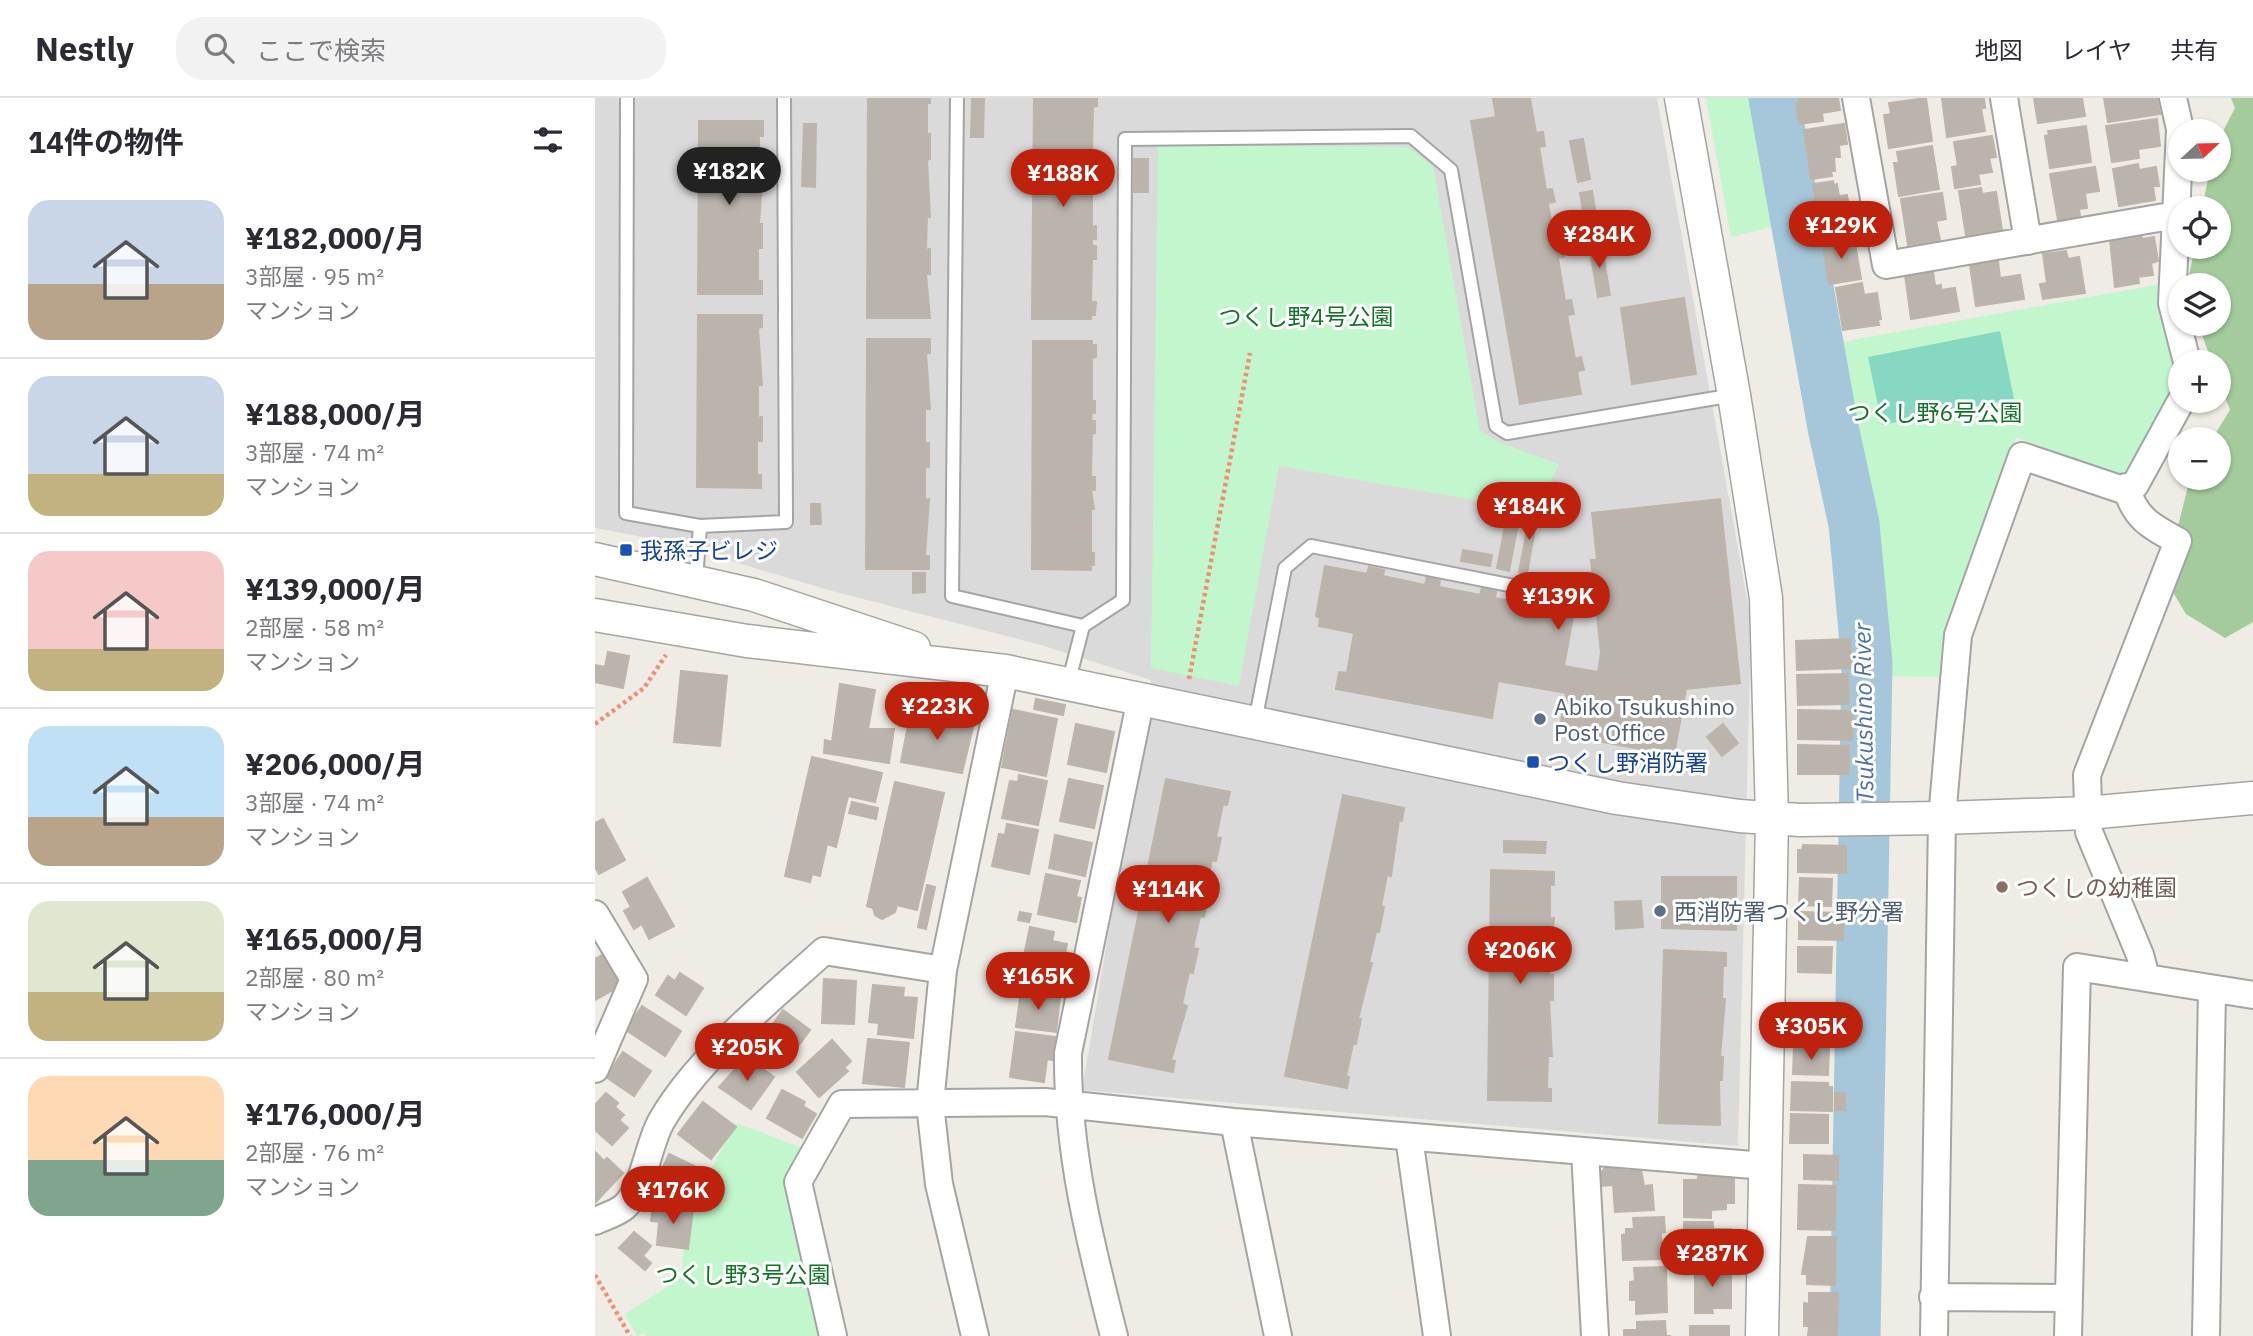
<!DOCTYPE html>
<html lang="ja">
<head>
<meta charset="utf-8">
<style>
  :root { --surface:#fff; --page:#f2f2f3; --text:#2b2b33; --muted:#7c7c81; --line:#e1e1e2; --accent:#be220c }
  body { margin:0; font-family:"IBM Plex Sans","Noto Sans JP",sans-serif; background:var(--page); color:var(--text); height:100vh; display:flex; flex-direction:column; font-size:26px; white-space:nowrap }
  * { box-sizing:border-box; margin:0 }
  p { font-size:23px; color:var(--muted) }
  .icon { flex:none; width:38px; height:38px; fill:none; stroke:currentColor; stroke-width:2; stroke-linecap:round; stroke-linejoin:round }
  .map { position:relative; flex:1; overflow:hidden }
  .drawer { display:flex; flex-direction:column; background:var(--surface); width:595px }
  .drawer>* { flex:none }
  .needle { width:46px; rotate:68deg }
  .tools { position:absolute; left:1573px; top:21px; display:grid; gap:14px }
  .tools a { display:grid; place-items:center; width:63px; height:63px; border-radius:50%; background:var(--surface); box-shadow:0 2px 5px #0004; font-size:35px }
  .price { position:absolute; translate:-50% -60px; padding:0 16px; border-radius:24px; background:var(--accent); color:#fff; font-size:23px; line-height:46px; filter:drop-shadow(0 2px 4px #0008) }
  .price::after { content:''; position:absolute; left:50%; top:42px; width:21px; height:16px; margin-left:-10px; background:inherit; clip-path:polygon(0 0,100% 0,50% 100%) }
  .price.on { background:#222; color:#fff }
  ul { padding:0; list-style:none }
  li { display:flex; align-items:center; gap:21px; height:175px; padding:0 28px }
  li+li { border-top:2px solid var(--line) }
  li span { display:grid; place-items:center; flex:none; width:196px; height:140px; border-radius:21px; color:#555 }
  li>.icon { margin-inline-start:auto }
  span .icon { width:84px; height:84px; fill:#fffc; stroke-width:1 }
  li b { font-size:30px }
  h2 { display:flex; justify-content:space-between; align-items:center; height:84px; padding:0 28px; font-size:30px }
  header { display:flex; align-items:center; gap:42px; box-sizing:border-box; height:98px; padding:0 35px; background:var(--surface); border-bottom:2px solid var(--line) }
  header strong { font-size:33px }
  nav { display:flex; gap:38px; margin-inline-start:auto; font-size:24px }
  .search { width:490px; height:63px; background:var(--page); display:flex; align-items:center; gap:18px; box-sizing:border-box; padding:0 24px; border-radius:28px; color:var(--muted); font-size:26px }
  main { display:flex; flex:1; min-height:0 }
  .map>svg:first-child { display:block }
</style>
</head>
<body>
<header>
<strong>Nestly</strong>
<div class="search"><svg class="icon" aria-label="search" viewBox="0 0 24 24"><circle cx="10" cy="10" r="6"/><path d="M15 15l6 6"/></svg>ここで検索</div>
<nav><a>地図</a><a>レイヤ</a><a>共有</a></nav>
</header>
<main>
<section class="drawer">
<h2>14件の物件<svg class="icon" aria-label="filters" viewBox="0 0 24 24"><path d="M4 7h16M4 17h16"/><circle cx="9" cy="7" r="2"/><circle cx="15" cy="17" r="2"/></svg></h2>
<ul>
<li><span style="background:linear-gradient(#c9d6e8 60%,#b9a48a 0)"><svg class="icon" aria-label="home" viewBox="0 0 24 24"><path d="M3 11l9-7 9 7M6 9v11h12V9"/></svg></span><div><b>¥182,000/月</b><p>3部屋 · 95 m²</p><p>マンション</p></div></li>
<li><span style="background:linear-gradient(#c9d6e8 70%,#c2b280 0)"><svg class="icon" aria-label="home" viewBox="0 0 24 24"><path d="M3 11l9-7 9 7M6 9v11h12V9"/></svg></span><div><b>¥188,000/月</b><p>3部屋 · 74 m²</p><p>マンション</p></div></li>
<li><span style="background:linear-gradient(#f6c9c9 70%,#c2b280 0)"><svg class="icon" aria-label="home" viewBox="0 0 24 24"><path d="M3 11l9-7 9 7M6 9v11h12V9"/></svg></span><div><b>¥139,000/月</b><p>2部屋 · 58 m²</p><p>マンション</p></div></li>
<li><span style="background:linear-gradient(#bfe0f5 65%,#b9a48a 0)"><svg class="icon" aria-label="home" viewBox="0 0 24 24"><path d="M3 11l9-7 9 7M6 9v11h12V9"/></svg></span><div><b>¥206,000/月</b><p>3部屋 · 74 m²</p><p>マンション</p></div></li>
<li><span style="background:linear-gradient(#dfe7d0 65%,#c2b280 0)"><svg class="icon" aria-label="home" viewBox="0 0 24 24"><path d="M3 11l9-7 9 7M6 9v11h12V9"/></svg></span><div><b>¥165,000/月</b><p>2部屋 · 80 m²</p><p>マンション</p></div></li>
<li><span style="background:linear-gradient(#ffd9b3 60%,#7fa58c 0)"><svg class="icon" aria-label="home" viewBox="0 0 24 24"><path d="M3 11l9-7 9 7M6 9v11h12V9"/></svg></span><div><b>¥176,000/月</b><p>2部屋 · 76 m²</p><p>マンション</p></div></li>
</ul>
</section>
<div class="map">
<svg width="1658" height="1238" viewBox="0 0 1658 1238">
  <rect width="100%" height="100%" fill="#eeece4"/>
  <path fill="#dbdada" d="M0,0H1062L1156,523L1143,1048L487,992L556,582L446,547L237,493L65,442L0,430Z"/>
  <path fill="#a3cb9b" d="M1636,0H1658V524L1630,540L1591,516L1570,481L1595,380H1624V341H1617L1635,312L1624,283V264H1617L1603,226H1624V187H1592L1600,149H1624V110H1607L1615,72H1624V41L1640,10Z"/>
  <path fill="#c2f6cd" d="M1111,0H1163L1185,127L1136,139Z
    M563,47L813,49L838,68L885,333L908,346L964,366L941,413L684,368L644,588L556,570Z
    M1566,186L1582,274L1581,288L1533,373L1522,377L1421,339L1348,535L1344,579L1283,578L1266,380L1241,245Z
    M141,1025L207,1050L190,1082L228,1238H51L50,1235L42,1238L30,1216L86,1180L92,1116Z"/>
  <path fill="#86d8c3" d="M1405,233L1419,301L1287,327L1273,259Z"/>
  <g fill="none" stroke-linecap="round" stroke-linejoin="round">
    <path stroke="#a6c7d9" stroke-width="51" d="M1179,0L1238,329L1259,426L1272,565L1260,1238"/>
  </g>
  <path fill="#bab4ad" stroke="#beb4a7" stroke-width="2" d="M273,0H335V5H332V36H335V61L332,62L335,119H332L331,152L335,151V176H331L335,220H272Z
    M377,0H389L388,39H376Z
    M439,0H502V8L498,9L497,52H502L501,65H497V72H501V84H497V129L501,128V141H497V148H501V161H497L496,204H501L500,217H496V221H437Z
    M935,0L941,35L948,34L950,48L944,49L951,92L957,91L960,104L953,105L960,147L967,146L969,159L963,160L970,203L976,202L979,216L972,217L980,261L986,259L989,272L982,273L986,296L925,306L876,23L901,19L898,1Z
    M1204,0H1243L1245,12L1227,15L1228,23L1204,26L1201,5H1204Z
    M1331,0L1337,43L1294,50L1289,17L1296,16L1294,5Z
    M1347,0H1389L1390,10H1386L1390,33L1352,39Z
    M1439,0H1487L1490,18L1443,25Z
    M1509,0H1562L1565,16L1513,24Z
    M1562,21L1565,48L1543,51L1544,60L1517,64L1511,28Z
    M104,23H168V38H164V70H168L164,126H167V150H163V183H167V196H103Z
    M209,26H221L220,89L207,88Z
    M1249,26L1252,46L1244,47L1245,59H1239L1240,73H1236L1237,78L1216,81L1209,32Z
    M1491,28L1496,64L1455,70L1450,38L1454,37L1453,33Z
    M1397,38L1401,59L1394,60L1397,74L1383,76L1385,86L1360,90L1357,69L1363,68L1359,44Z
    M988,41L995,81L983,84L975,43Z
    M1337,48L1344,91L1304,98L1299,65H1304L1302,54Z
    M539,61H553V94H539Z
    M1543,66L1544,72L1561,69L1564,88H1558L1560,102L1524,108L1518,71Z
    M1500,69L1504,93L1490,95L1492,110L1484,111L1485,119L1463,122L1455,76Z
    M1238,83L1239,87L1242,86L1244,98L1252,97L1254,109L1261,108L1264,131L1226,137L1218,86Z
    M1386,90L1387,96L1401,94L1407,132L1371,137L1364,93Z
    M997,93L1004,134L992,136L985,95Z
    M1347,95L1351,121L1341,123L1345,142L1313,147L1306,101Z
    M1546,136L1547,141L1559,139L1563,163L1556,165L1558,177L1543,179L1544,185L1520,189L1515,141Z
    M1250,139L1251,146L1260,145L1266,181L1234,186L1227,142Z
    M1006,145L1015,197L1003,199L994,147Z
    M1471,153L1473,161L1484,159L1490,195L1448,201L1445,186L1452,185L1448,156Z
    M1403,163L1405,180L1425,177L1429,201L1381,208L1375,167Z
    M1338,173L1340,188L1346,187V192L1360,190L1364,213L1316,221L1310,177Z
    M1267,185L1269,197L1282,195L1286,221L1283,222L1284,227L1248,232L1241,190Z
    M1089,200L1101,276L1037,286L1026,210Z
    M103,217H167V229L163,230L167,287H163V320L167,319V343H162V377H166V390L102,389Z
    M272,241H335V255H331L335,311H330V345H334V369H330V402L334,401L330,458H334V471H271Z
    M438,243H497V247H501V259L497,260V303H500V315H497L496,323H500V335H497L496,379H500V392L496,391L499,411H496V455H499V467H496V472L437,471Z
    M1125,401L1145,585L1091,591L1079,657L964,636L971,595L903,583L897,620L741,591L744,574L752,575L759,535L724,528L725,520L721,518L730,468L772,476L774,469L789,472L788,478L830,487L832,479L845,482L844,489L885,497L887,490L901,493L900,500L942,508L944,501L956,503L954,510L979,514L969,568L1003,574L1006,555L996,462H1002L997,415Z
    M216,406H225L226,426H216Z
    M914,407L926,410L914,473L902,470Z
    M936,411L943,413L932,476L924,474Z
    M868,452L897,457L895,468L866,463Z
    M318,475H330V494L318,495Z
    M1255,541L1256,570L1202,572L1201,543Z
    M13,554L34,558L28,590L0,584V567L10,569Z
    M86,573L132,578L125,648L79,644Z
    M1253,576L1254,606L1203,607L1202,577Z
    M245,586L280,592L273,631H299L294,665L229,655L230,642L237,644Z
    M441,601L470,607L468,617L439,611Z
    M418,612L462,621L451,678L407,669Z
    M1203,612L1258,613L1257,642L1203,641Z
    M324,614L379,625L367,675L306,664L315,617L323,618Z
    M481,626L519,634L511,674L473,666Z
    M1128,626L1143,645L1127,658L1112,639Z
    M1203,647L1254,648V676H1203Z
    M217,659L287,675L280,704L253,698L241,749L232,746L225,778L217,776L215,784L190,778Z
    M424,677L452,683L443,727L407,720L415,683L423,684Z
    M474,681L508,688L499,730L465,723Z
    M571,681L635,694L632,707L628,706L621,739L626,740L621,763L617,762L610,795L614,796L609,819L605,818L598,850L603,851L598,875L594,874L587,906L592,908L576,962L580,963L578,974L514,961Z
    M300,684L349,695L322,812L302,807L300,814L287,821L280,817L278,810L272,808Z
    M748,697L809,710L807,723L804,722L796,778L792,777L786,808L789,809L784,834H781L774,865H777L763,921H766L761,946H758L751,978L754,979L752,990L690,978Z
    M257,704L283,710L281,721L254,715Z
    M8,721L30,762L4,776L0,769V725Z
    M412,726L443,732L434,776L397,768L404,736L410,737Z
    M460,737L497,745L490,778L454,770Z
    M909,743L951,744L950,755L909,754Z
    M1208,747L1251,748V775L1203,774V752H1207Z
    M896,772L959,774V787H955V820H959L954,877H958V902H954L957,958H953L952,991H956V1003L893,1002Z
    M451,776L485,783L481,799L486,800L481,824L443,816Z
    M1067,779H1141V832L1067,830Z
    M52,780L79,828L54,841L47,826L39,831L29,813L36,809L28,794Z
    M1205,780L1237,781L1236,808L1204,807Z
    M332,787L340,789L331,831L323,829Z
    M1046,803L1048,829L1021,831L1020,804Z
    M425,814L436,816L434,824L423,822Z
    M1204,814L1248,815V842L1204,841Z
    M435,829L459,834L457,843L472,846L464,884L425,876Z
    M1203,849H1237L1236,875L1203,874Z
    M1069,852L1131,855V868H1128L1127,901H1130L1125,959H1128L1127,982H1124L1125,1027L1064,1025Z
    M7,857L25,888L0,902V861Z
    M85,875L108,890L91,917L61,897L73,878L80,883Z
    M229,881L261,883L259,926L227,925Z
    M278,887L309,890L308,899L322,900L318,940L283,936L284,925L274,924Z
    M426,893L465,899L461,934L421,929Z
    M47,908L86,933L70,958L31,932Z
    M188,912L215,932L188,969L160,951Z
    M421,934L461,939L457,962L452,961L449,984L415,979Z
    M273,941L314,945L309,989L268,985Z
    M237,942L256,963L249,970L253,973L224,999L202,974Z
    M1199,950L1234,951L1233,977L1198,976Z
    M28,954L56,973L39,998L11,979Z
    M151,959L179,979L156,1011L124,989Z
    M1197,984L1233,985V989H1237V1013L1196,1012Z
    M187,992L210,1004L208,1008L221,1016L207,1040L172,1020Z
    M11,995L23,1005L20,1009L29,1017L24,1022L33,1030L17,1047L0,1032V1007Z
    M1240,995H1250V1012H1240Z
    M108,1004L141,1029L116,1061L83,1036Z
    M1196,1016L1233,1017V1045H1195Z
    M0,1054L9,1063L12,1060L28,1075L0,1105Z
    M74,1056L114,1075L101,1101L62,1082Z
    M1209,1057L1243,1058V1082L1209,1081Z
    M1030,1066V1073L1046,1072L1049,1088L1057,1087L1059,1112L1020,1114L1018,1087L1006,1088V1075L1012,1067Z
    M1103,1078H1139V1105H1131V1111L1116,1112V1120L1089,1119V1082H1103Z
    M1204,1087L1241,1088L1240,1132L1203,1131Z
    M58,1107L98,1112L93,1151L62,1147L64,1124L56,1123Z
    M1069,1119L1070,1134L1066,1135L1067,1161L1028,1162L1027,1137L1031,1136V1131H1039L1038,1120Z
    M1089,1124H1118V1131H1136V1158H1127V1166H1109V1152H1089Z
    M39,1134L56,1148L48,1158L56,1165L50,1172L24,1150Z
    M1213,1139H1241L1240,1187L1212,1186V1176H1207Z
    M1071,1169L1072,1214L1041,1216V1202H1035V1184L1040,1183L1039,1170Z
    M1100,1169L1136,1170V1210H1117L1118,1215H1100Z
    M1214,1195H1243L1242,1238H1213L1214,1228H1209V1205L1214,1206Z
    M1070,1223L1071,1238H1076H1029V1232H1042V1224Z
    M1095,1228H1134V1238H1095Z"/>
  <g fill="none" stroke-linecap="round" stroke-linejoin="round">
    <defs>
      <path id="service" d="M32,0L31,415L105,428
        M362,0L357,498L488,528
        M101,482L105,428L191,424L189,0
        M473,586L488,528L528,502L530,41L816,38L856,72L901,328L912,335L1139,297
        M660,624L690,470L716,448L959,496"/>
      <path id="minor" d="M1261,0L1291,167L1581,117
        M1409,0L1433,143
        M1578,0L1585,31L1577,205L1592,264
        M1531,389C1540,420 1555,428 1583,443L1492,677L1494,734L1545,857L1551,879
        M0,816L39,881L0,971
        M639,1024L683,1238
        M814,1039L842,1238
        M990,1053L1000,1238
        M0,1123C9,1119 22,1115 29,1109C49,1092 53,1045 67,1022C103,960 176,901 229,853L348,872
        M1338,1199L1473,1200
        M238,1238L203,1084L247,1006L450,1004L639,1024L1170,1068
        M380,1238L344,1086L335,1006L348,872L410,573
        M519,1238C495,1144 472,1053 473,955L546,600
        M1339,1238L1347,720L1363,537L1427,358L1525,391L1540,387L1586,303
        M1473,1238L1482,869L1658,897
        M1611,1238L1617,891"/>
      <path id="tertiary" d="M1086,0L1139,297L1171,500L1177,720L1167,1238
        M0,461L159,497L319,550
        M0,517L152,543L410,573L1022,700L1144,718L1205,722L1347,720L1492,715L1658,700"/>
    </defs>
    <use href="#service" stroke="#a4a4a4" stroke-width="16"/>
    <use href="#minor" stroke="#a4a4a4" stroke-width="30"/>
    <use href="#tertiary" stroke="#a4a4a4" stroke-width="35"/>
    <path stroke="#f18e71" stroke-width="4.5" stroke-dasharray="3.5 3.5" stroke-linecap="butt" d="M594,581L655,255
      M0,626L49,590L71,557
      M0,1177L35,1238"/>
    <use href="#service" stroke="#fff" stroke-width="12"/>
    <use href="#minor" stroke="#fff" stroke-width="26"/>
    <use href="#tertiary" stroke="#fff" stroke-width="32"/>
  </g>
  <g fill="#1a4fb4" stroke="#fff" stroke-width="2.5">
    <rect x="24" y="445" width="14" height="14" rx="3.5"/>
    <rect x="931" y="657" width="14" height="14" rx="3.5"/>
  </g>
  <g fill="#5c6f8a" stroke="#fff" stroke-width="2.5">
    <circle cx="945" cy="621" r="7"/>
    <circle cx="1065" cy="813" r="7"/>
  </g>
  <circle fill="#8d6e63" stroke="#fff" stroke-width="2.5" cx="1407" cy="789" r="7"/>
  <g text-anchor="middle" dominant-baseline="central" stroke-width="6" stroke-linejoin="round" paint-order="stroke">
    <g font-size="23" fill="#127426" stroke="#fff">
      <text x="711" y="218">つくし野4号公園</text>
      <text x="1340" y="314">つくし野6号公園</text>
      <text x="148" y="1176">つくし野3号公園</text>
    </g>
    <g font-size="23" fill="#164399" stroke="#fff" text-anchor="start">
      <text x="45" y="452">我孫子ビレジ</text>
      <text x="952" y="664">つくし野消防署</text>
    </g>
    <g font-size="23" fill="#4e5e75" stroke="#fff" text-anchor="start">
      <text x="959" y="608">Abiko Tsukushino<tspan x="959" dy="26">Post Office</tspan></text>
      <text x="1079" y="813">西消防署つくし野分署</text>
    </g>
    <g font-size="23" fill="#785e54" stroke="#fff" text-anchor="start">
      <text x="1421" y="789">つくしの幼稚園</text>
    </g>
    <g font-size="24" font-style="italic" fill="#5070a7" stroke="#fff">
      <text transform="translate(1268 615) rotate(-91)">Tsukushino River</text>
    </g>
  </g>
</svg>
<div class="tools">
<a><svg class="needle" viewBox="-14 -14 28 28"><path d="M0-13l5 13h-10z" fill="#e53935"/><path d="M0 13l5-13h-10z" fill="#7c7c81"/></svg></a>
<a><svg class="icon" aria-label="locate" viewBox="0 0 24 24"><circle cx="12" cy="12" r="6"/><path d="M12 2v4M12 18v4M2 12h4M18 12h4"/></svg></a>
<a><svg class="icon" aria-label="layers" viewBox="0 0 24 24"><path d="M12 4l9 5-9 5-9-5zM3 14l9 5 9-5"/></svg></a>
<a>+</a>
<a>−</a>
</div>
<b class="price on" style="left:134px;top:109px">¥182K</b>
<b class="price" style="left:468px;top:111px">¥188K</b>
<b class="price" style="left:1246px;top:163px">¥129K</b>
<b class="price" style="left:1004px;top:172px">¥284K</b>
<b class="price" style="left:934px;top:444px">¥184K</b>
<b class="price" style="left:963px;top:534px">¥139K</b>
<b class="price" style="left:342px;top:644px">¥223K</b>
<b class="price" style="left:573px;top:827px">¥114K</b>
<b class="price" style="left:925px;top:888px">¥206K</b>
<b class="price" style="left:443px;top:914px">¥165K</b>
<b class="price" style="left:1216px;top:964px">¥305K</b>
<b class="price" style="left:152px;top:985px">¥205K</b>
<b class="price" style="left:78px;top:1128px">¥176K</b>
<b class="price" style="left:1117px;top:1191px">¥287K</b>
</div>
</main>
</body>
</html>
